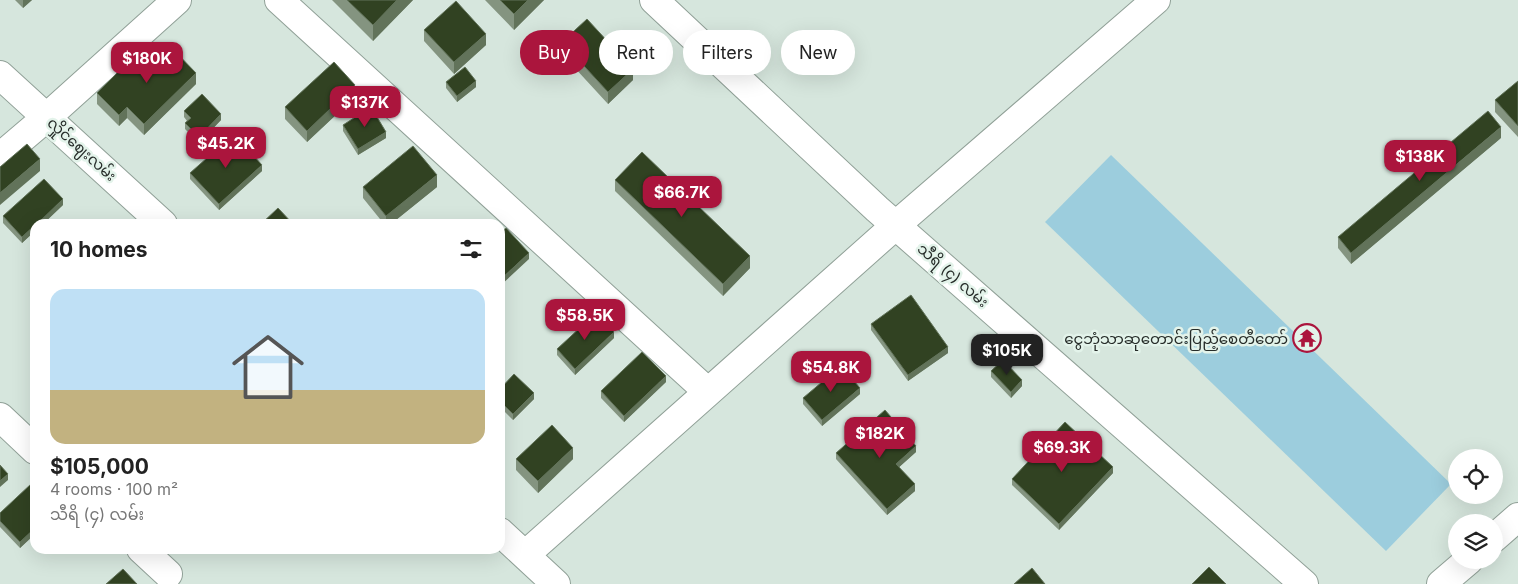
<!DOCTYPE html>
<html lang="en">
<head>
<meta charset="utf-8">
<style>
  :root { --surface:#fff; --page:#f6f6f6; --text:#222; --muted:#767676; --line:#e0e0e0; --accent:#ab153d }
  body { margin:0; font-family:Inter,"Noto Sans Myanmar",sans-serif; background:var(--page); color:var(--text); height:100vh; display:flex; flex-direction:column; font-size:19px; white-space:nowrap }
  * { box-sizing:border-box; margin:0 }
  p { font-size:16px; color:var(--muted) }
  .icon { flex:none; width:28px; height:28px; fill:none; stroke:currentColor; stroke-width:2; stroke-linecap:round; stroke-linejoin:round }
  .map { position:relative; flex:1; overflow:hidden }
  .side { position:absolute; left:30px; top:219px; width:475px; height:335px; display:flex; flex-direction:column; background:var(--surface); border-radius:15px; box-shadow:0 5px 20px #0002 }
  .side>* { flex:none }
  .guide { position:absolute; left:520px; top:30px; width:475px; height:45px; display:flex; gap:10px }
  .buttons { position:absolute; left:1448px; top:449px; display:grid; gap:10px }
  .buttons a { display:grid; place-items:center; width:55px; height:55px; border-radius:50%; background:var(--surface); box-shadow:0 5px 20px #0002; font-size:25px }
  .price { position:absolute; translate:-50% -42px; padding:0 11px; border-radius:10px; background:var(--accent); color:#fff; font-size:16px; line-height:32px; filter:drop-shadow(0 1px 2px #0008) }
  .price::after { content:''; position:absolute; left:50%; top:30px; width:15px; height:11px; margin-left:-8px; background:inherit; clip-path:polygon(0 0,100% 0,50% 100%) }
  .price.active { background:#222; color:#fff }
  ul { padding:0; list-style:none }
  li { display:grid; align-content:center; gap:10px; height:265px; padding:0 20px }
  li+li { border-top:1px solid var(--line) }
  li span { display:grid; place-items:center; height:155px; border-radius:15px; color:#555 }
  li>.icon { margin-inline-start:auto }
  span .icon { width:90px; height:90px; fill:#fffc; stroke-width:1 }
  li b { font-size:21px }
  h2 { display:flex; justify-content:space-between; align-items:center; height:60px; padding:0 20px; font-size:21px }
  .tag { padding:0 18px; border-radius:22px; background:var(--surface); box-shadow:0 5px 20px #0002; font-size:18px; line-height:45px }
  .tag.active { background:var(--accent); color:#fff }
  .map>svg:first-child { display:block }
</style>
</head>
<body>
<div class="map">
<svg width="1518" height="584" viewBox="0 0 1518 584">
  <rect width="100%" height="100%" fill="#d6e6dd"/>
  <path fill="#9ccddd" d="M1111,155L1451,484L1386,551L1045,222Z"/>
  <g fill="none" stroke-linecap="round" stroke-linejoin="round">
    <defs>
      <path id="street" d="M279,0L708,392
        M654,0L877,209L1304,584
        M0,75L163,224
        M0,157L47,117L177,0
        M0,417L35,450
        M500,532L556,584
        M1494,538L1518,517
        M141,549L168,574
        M525,555L896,225L1156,0
        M1441,584L1469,560"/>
    </defs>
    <use href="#street" stroke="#90a097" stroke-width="30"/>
    <use href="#street" stroke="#fff" stroke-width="28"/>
  </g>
  <path fill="#849480" d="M15,0H32L23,8Z
    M332,0H413L373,41Z
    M485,0H544L514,30Z
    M424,30L486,45L454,74L424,41Z
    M562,42L633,80L608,104L562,54Z
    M1518,81V137L1495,112V100Z
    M446,82L476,87L457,102L446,88Z
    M196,84L144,135L127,118L119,126L97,104V93Z
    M355,97L307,142L285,119V107Z
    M184,111L221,120L199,143L185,129V123L187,121L184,117Z
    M343,125L386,138L358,155L343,131Z
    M1501,138L1351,264L1338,248V237Z
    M262,171L219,210L190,179V173Z
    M615,180L750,268L723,296L615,191Z
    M363,187H437L391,224H384L363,198Z
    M63,205L43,224H35V231L22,243L3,223V216Z
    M871,324L948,353L908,381L871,330Z
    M614,338L575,375L557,355V349Z
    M991,371L1022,386L1011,398L991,377Z
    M666,382L624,422L601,398V391Z
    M500,389L534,399L513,420L500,407Z
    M860,394L822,426L803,404V398Z
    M916,452L899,467L915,491L887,515L836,459V453Z
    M516,459H573L538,493L516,470Z
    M1113,473L1059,530L1012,485V479Z
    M35,488V534L20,548L0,527V513Z"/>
  <path fill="#62735a" d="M23,0H32L23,8Z
    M397,0H413L373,41V25Z
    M528,0H544L514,30V14Z
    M486,34V45L454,74V62Z
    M633,69V80L608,104V92Z
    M196,73V84L144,135V124Z
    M476,81V87L457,102V96Z
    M355,85V97L307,142V131Z
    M127,107V118L119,126V115Z
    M221,114V120L199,143V137Z
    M1501,127V138L1351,264V253Z
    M386,132V138L358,155V149Z
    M40,159V171L0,205V193Z
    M262,165V171L219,210V204Z
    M437,175V187L391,224H386V216Z
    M63,199V205L43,224H37Z
    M35,225V231L22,243V237Z
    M529,253V259L500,286V280Z
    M750,256V268L723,296V284Z
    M614,332V338L575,375V369Z
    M948,347V353L908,381V375Z
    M666,376V382L624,422V416Z
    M1022,380V386L1011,398V392Z
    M860,388V394L822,426V420Z
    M534,393V399L513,420V414Z
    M916,446V452L896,470V464Z
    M573,448V459L538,493V481Z
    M1113,467V473L1059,530V524Z
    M8,474V480L0,487V481Z
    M915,484V491L887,515V509Z
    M35,528V534L20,548V542Z"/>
  <path fill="#314222" stroke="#62735a" d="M347,0H397L373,25Z
    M500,0H528L514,14Z
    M456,1L486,34L454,62L424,30Z
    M587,19L633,69L608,92L562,42Z
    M169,45L196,73L144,124L127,107L119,115L97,93L137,53L149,65Z
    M334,62L355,85L307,131L285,107Z
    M465,67L476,81L457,96L446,82Z
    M1518,81V126L1495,100Z
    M202,94L221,114L199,137L185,123L191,118L184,111Z
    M371,107L386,132L358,149L343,125Z
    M1488,111L1501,127L1351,253L1338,237Z
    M234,134L262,165L219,204L190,173Z
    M27,144L40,159L0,193V167Z
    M413,146L437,175L386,216L363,187Z
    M642,152L750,256L723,284L615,180Z
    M44,179L63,199L37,224H35V225L22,237L3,216Z
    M278,208L293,224H261Z
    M311,219L315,224H306Z
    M82,220L85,224H77Z
    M506,228L529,253L500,280V233Z
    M911,295L948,347L908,375L871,324Z
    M596,313L614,332L575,369L557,349Z
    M642,352L666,376L624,416L601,391Z
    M1003,360L1022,380L1011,392L991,371Z
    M841,366L860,388L822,420L803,398Z
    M514,374L534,393L513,414L500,401V389Z
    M885,410L916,446L896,464L915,484L887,509L836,453Z
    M1065,422L1113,467L1059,524L1012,479Z
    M552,425L573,448L538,481L516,459Z
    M0,465L8,474L0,481Z
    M31,484L35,488V528L20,542L0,521V513Z
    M1209,567L1226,584H1192Z
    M1032,568L1045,584H1014Z
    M123,569L137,584H106Z"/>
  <defs>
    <symbol id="temple-ring" viewBox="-11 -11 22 22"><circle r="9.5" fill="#e3f3ea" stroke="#ab153d" stroke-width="1.5"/><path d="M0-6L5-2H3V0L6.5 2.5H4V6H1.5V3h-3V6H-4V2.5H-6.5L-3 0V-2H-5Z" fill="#ab153d"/></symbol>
  </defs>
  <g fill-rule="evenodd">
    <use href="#temple-ring" x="1291" y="322" width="32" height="32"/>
  </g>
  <g text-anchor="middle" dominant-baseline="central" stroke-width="5" stroke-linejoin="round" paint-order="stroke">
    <g font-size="15" fill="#262c29" stroke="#e3f3ea">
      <text transform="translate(82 149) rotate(42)">လှိုင်ဈေးလမ်း</text>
      <text transform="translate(953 275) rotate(41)">သီရိ (၄) လမ်း</text>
    </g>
    <g font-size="15" fill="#262c29" stroke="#e3f3ea" text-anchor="end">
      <text x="1288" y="338">ငွေဘုံသာဆုတောင်းပြည့်စေတီတော်</text>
    </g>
  </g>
</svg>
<div class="buttons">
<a><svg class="icon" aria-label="locate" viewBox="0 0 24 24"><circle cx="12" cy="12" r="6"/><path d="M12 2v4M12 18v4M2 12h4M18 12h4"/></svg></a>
<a><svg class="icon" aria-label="layers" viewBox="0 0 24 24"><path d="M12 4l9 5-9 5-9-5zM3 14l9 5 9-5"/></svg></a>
</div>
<b class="price" style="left:147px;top:84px">$180K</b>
<b class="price" style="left:365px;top:128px">$137K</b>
<b class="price" style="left:226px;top:169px">$45.2K</b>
<b class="price" style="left:1420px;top:182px">$138K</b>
<b class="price" style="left:682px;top:218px">$66.7K</b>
<b class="price" style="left:585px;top:341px">$58.5K</b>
<b class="price active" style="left:1007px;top:376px">$105K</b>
<b class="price" style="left:831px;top:393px">$54.8K</b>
<b class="price" style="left:880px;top:459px">$182K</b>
<b class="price" style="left:1062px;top:473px">$69.3K</b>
<div class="guide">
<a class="tag active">Buy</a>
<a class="tag">Rent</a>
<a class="tag">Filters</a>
<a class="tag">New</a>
</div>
<section class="side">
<h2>10 homes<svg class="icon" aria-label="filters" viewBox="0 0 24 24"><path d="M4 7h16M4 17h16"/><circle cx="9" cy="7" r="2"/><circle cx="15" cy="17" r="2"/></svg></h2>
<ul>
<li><span style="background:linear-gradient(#bfe0f5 65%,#c2b280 0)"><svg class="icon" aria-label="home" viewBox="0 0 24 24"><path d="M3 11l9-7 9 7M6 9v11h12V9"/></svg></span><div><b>$105,000</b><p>4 rooms · 100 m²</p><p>သီရိ (၄) လမ်း</p></div></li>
</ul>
</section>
</div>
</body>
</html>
